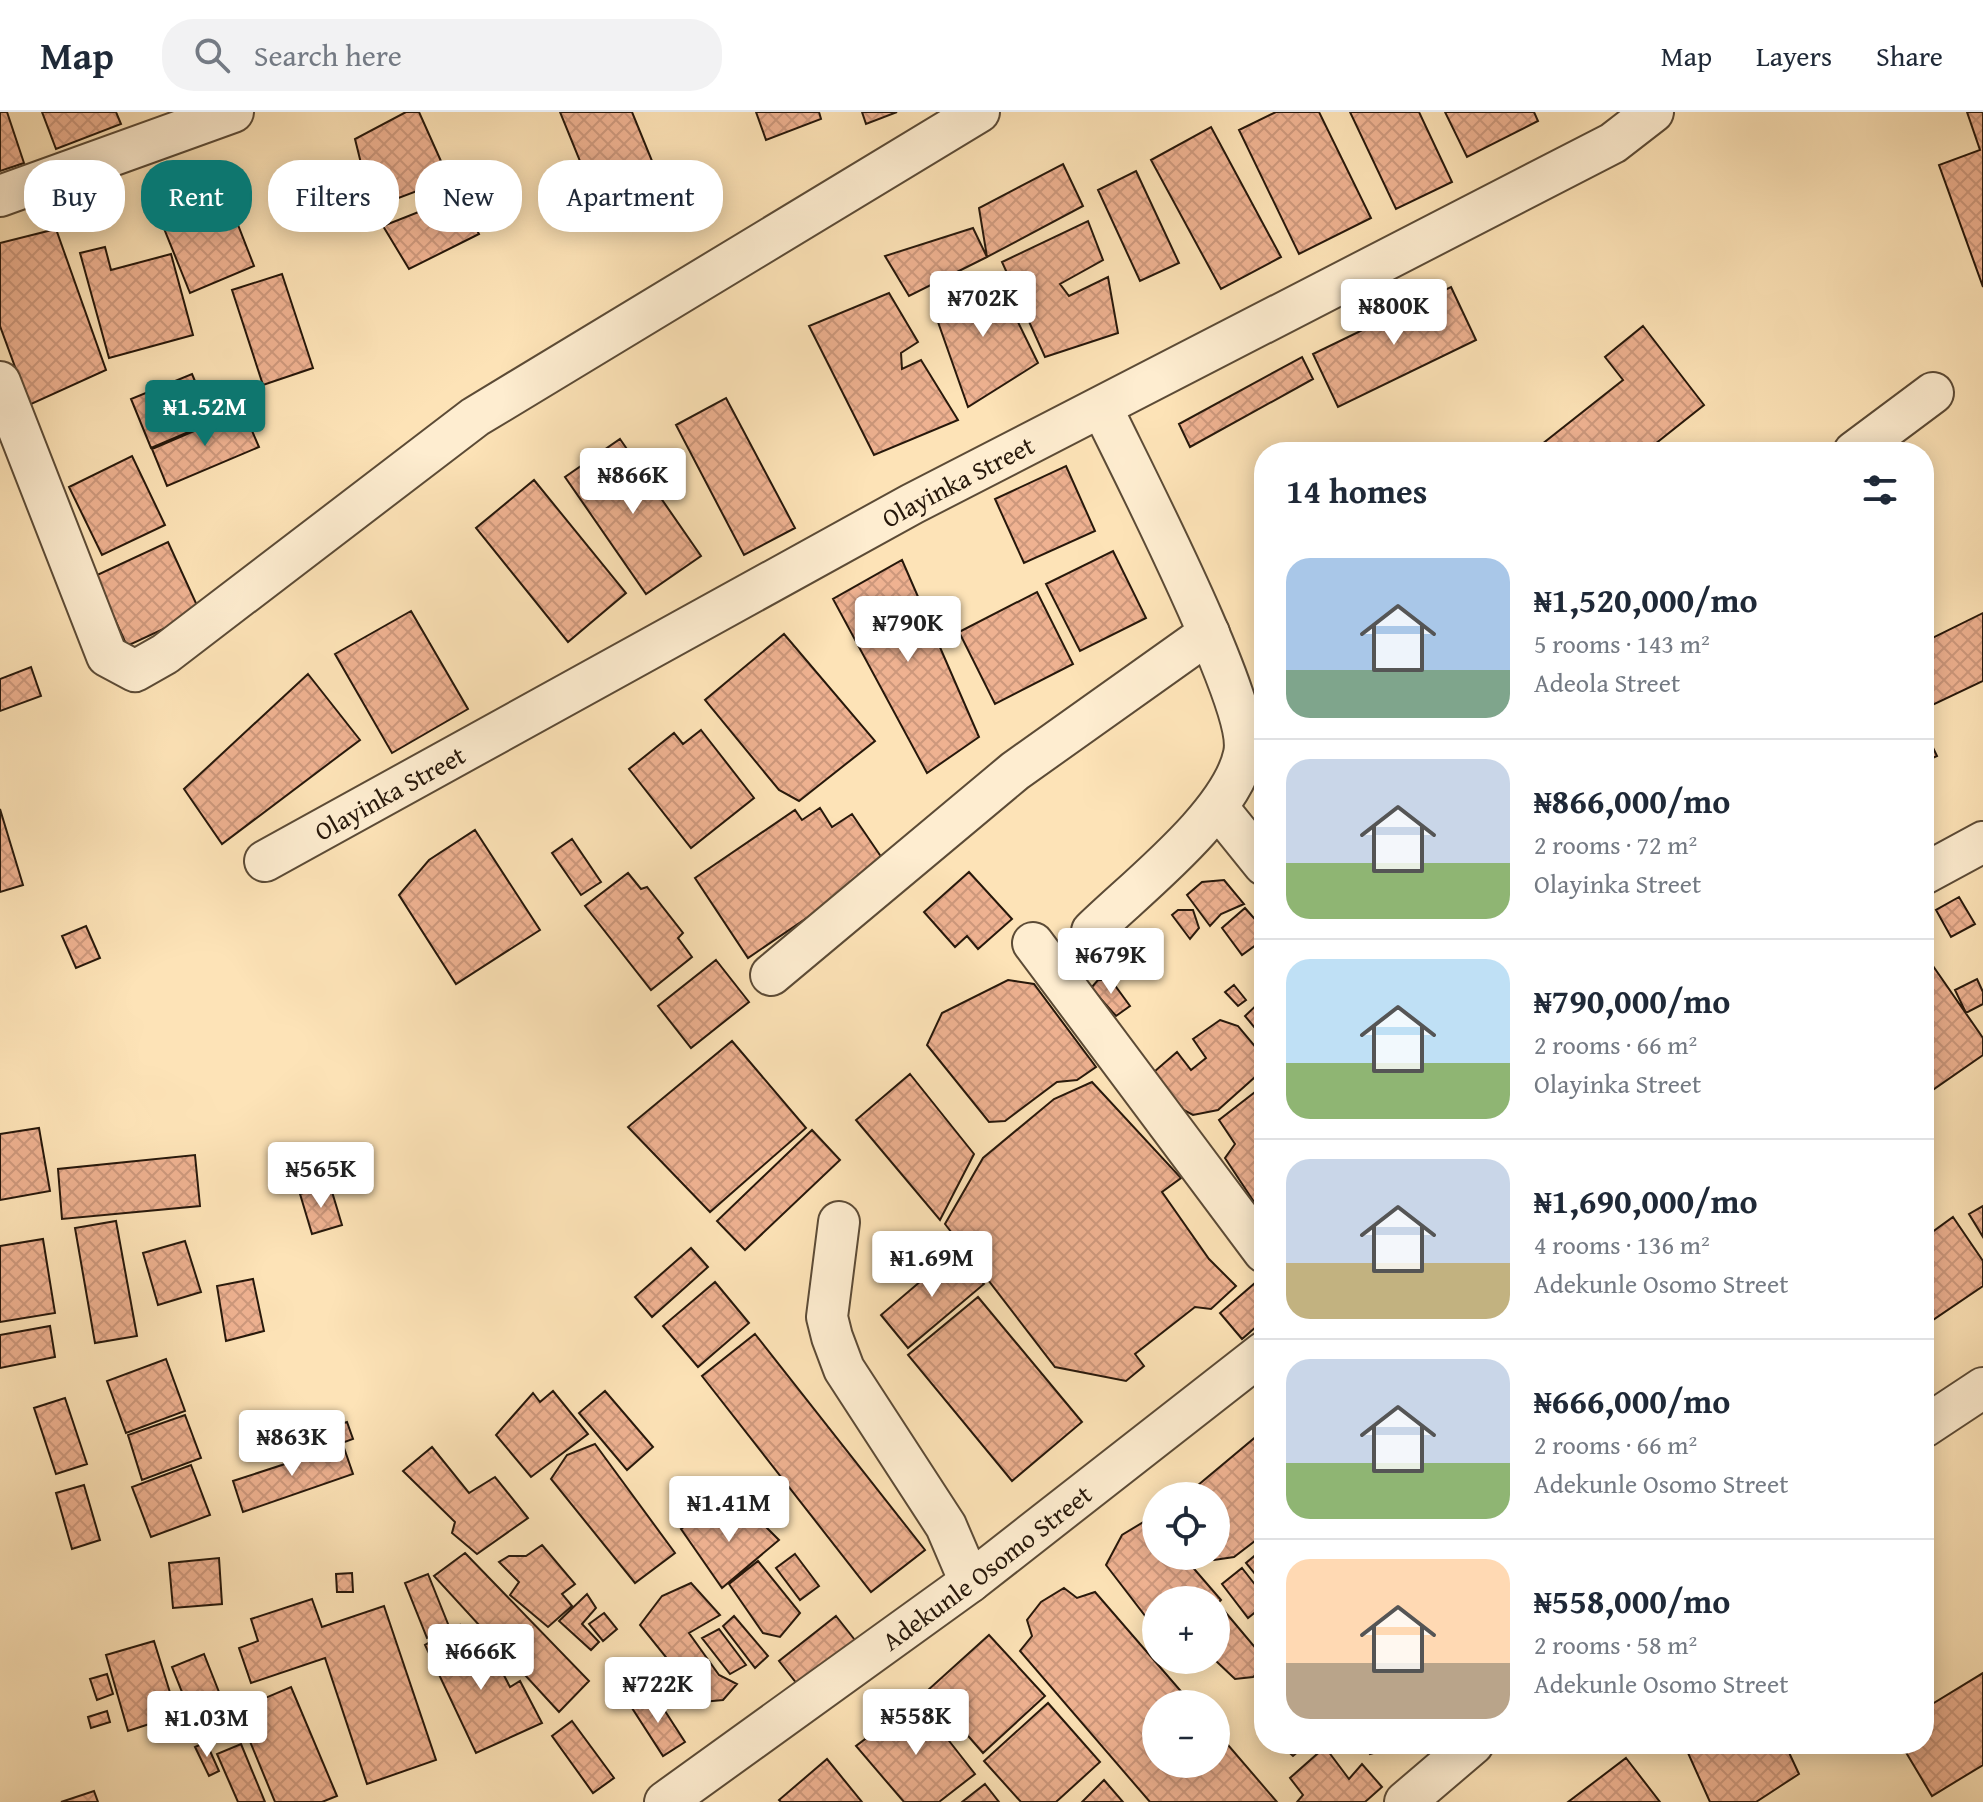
<!DOCTYPE html>
<html lang="en">
<head>
<meta charset="utf-8">
<style>
  :root { --surface:#fff; --page:#f2f2f3; --text:#1f2937; --muted:#747a83; --line:#e0e1e3; --accent:#0f766e }
  body { margin:0; font-family:"Gentium Book Plus",serif; background:var(--page); color:var(--text); height:100vh; display:flex; flex-direction:column; font-size:30px; white-space:nowrap }
  * { box-sizing:border-box; margin:0 }
  p { font-size:26px; color:var(--muted) }
  .icon { flex:none; width:44px; height:44px; fill:none; stroke:currentColor; stroke-width:2; stroke-linecap:round; stroke-linejoin:round }
  .map { position:relative; flex:1; overflow:hidden }
  .drawer { position:absolute; left:1254px; top:330px; width:680px; height:1312px; display:flex; flex-direction:column; background:var(--surface); border-radius:32px; box-shadow:0 4px 20px #0003 }
  .drawer>* { flex:none }
  .banner { position:absolute; left:24px; top:48px; width:760px; height:72px; display:flex; gap:16px }
  .buttons { position:absolute; left:1142px; top:1370px; display:grid; gap:16px }
  .buttons a { display:grid; place-items:center; width:88px; height:88px; border-radius:50%; background:var(--surface); box-shadow:0 4px 20px #0003; font-size:40px }
  .price { position:absolute; translate:-50% -68px; padding:0 18px; border-radius:8px; background:#fff; color:#222; font-size:26px; line-height:52px; filter:drop-shadow(0 2px 4px #0008) }
  .price::after { content:''; position:absolute; left:50%; top:48px; width:24px; height:18px; margin-left:-12px; background:inherit; clip-path:polygon(0 0,100% 0,50% 100%) }
  .price.on { background:var(--accent); color:#fff }
  ul { padding:0; list-style:none }
  li { display:flex; align-items:center; gap:24px; height:200px; padding:0 32px }
  li+li { border-top:2px solid var(--line) }
  li span { display:grid; place-items:center; flex:none; width:224px; height:160px; border-radius:24px; color:#555 }
  li>.icon { margin-inline-start:auto }
  span .icon { width:96px; height:96px; fill:#fffc; stroke-width:1 }
  li b { font-size:34px }
  h2 { display:flex; justify-content:space-between; align-items:center; height:96px; padding:0 32px; font-size:34px }
  .tag { padding:0 28px; border-radius:32px; background:var(--surface); box-shadow:0 4px 20px #0003; font-size:28px; line-height:72px }
  .tag.on { background:var(--accent); color:#fff }
  header { display:flex; align-items:center; gap:48px; box-sizing:border-box; height:112px; padding:0 40px; background:var(--surface); border-bottom:2px solid var(--line) }
  header strong { font-size:38px }
  nav { display:flex; gap:44px; margin-inline-start:auto; font-size:28px }
  .search { width:560px; height:72px; background:var(--page); display:flex; align-items:center; gap:20px; box-sizing:border-box; padding:0 28px; border-radius:32px; color:var(--muted); font-size:30px }
  .map>svg:first-child { display:block }
</style>
</head>
<body>
<header>
<strong>Map</strong>
<div class="search"><svg class="icon" aria-label="search" viewBox="0 0 24 24"><circle cx="10" cy="10" r="6"/><path d="M15 15l6 6"/></svg>Search here</div>
<nav><a>Map</a><a>Layers</a><a>Share</a></nav>
</header>
<div class="map">
<svg width="1983" height="1690" viewBox="0 0 1983 1690">
  <defs>
    <pattern id="building-cross-hatch" width="8" height="8" patternUnits="userSpaceOnUse" patternTransform="scale(2)"><rect width="8" height="8" fill="#efb291"/><path d="M0 0l8 8M0 8l8-8" fill="none" stroke="#cd987c"/></pattern>
  </defs>
  <rect width="100%" height="100%" fill="#fde3b7"/>
  <filter id="stains"><feTurbulence type="fractalNoise" baseFrequency=".0025" numOctaves="4"/><feColorMatrix values="0 0 0 0 .2 0 0 0 0 .09 0 0 0 0 .02 0 0 0 .5 -.17"/></filter>
  <radialGradient id="worn" r=".72"><stop offset=".6" stop-color="#630" stop-opacity="0"/><stop offset="1" stop-color="#630" stop-opacity=".3"/></radialGradient>
  <path fill="url(#building-cross-hatch)" stroke="#27180b" stroke-width="2" d="M0,0H7L24,51L0,59Z
    M42,0H116L121,12L56,37Z
    M406,0H419L449,67L372,96L355,27Z
    M560,0H632L670,93L608,118Z
    M756,0H819L821,7L766,28Z
    M862,0H897L866,12Z
    M1276,0H1319L1371,106L1299,142L1239,18Z
    M1350,0H1419L1452,70L1396,97Z
    M1445,0H1534L1538,9L1467,45Z
    M1967,0H1983V175L1939,53L1980,38Z
    M1211,15L1281,145L1221,177L1151,48Z
    M1063,52L1083,94L987,145L979,96Z
    M1136,59L1179,151L1140,169L1098,78Z
    M226,82L254,154L190,181L161,109Z
    M459,84L479,122L409,157L383,114Z
    M1088,109L1103,148L1060,172L1069,184L1108,165L1118,221L1045,245L1002,150Z
    M973,116L987,145L909,184L885,144Z
    M56,117L106,258L29,293L0,214V131Z
    M105,135L111,158L171,142L193,223L109,246L80,141Z
    M282,162L313,256L263,273L232,178Z
    M995,163L1038,251L968,295L932,193Z
    M1451,175L1476,228L1338,295L1313,242Z
    M889,181L918,230L901,241L902,257L921,248L958,308L874,343L809,214Z
    M1643,214L1704,293L1645,340H1532L1623,268L1605,245Z
    M1302,245L1313,267L1190,335L1179,312Z
    M192,262L212,310L151,336L131,287Z
    M726,286L795,416L744,443L676,313Z
    M243,298L259,335L167,374L152,337Z
    M620,327L701,444L646,482L565,365Z
    M132,344L165,413L102,443L69,375Z
    M1066,354L1095,419L1024,451L995,387Z
    M534,368L626,481L568,530L476,416Z
    M168,430L200,500L127,534L95,464Z
    M1113,439L1146,506L1080,539L1046,472Z
    M902,448L979,625L927,661L833,487Z
    M1037,480L1073,552L995,592L959,520Z
    M411,499L468,597L392,641L335,542Z
    M1983,501V569L1924,597V530Z
    M784,522L875,629L799,689L779,678L705,588Z
    M31,555L41,584L0,599V567Z
    M308,562L360,628L222,732L184,677Z
    M1924,617L1937,644L1924,650Z
    M701,618L754,686L691,736L629,657L674,621L683,632Z
    M820,696L832,715L852,702L886,752L748,846L695,766L795,698L802,708Z
    M0,697L23,773L0,780Z
    M475,718L540,818L456,872L399,783L429,748Z
    M572,727L601,770L581,783L552,741Z
    M969,760L1012,807L978,837L967,824L955,835L924,800Z
    M628,761L641,777L647,775L683,821L678,826L692,845L651,878L585,794Z
    M1224,768L1244,792L1221,802L1210,814L1187,783L1202,770Z
    M1959,785L1975,812L1951,825L1936,798Z
    M1245,796L1261,814L1264,827L1242,843L1222,816Z
    M1178,798H1193L1199,816L1190,827L1172,803Z
    M86,814L100,846L76,856L62,824Z
    M1117,827L1142,834L1112,865L1095,866V850Z
    M1924,841L1983,926V943L1924,984Z
    M716,848L749,890L691,936L658,894Z
    M1977,867L1983,880V892L1966,901L1955,878Z
    M1008,868L1034,872L1096,955L1077,968L1057,970L1005,1009L989,1010L927,933L942,901Z
    M1098,868H1111L1130,894L1116,904L1091,876Z
    M1234,873L1246,888L1238,894L1225,880Z
    M1264,886V927L1245,904Z
    M1220,908L1238,914L1264,945V957L1218,998L1193,1003L1169,990L1147,966L1177,940L1191,958L1206,946L1193,927Z
    M732,929L806,1016L710,1100L628,1015Z
    M910,962L974,1042L940,1108L856,1008Z
    M1092,970L1181,1066L1162,1080L1209,1147L1236,1174L1211,1197L1195,1195L1135,1242L1144,1254L1126,1269L1055,1255L945,1112L983,1046L1054,987Z
    M1264,973V1105L1225,1046L1235,1032L1219,1008Z
    M39,1016L50,1079L0,1088V1022Z
    M812,1018L840,1048L745,1138L717,1109Z
    M195,1043L200,1094L62,1107L58,1057Z
    M330,1073L342,1113L312,1122L300,1082Z
    M1983,1094V1125L1969,1102Z
    M1953,1105L1983,1149V1174L1924,1214V1126Z
    M116,1109L137,1224L95,1231L75,1116Z
    M43,1127L55,1201L0,1210V1134Z
    M185,1129L201,1180L158,1193L143,1141Z
    M691,1136L708,1155L652,1205L635,1185Z
    M956,1139L984,1172L908,1236L881,1203Z
    M253,1167L264,1219L226,1229L217,1174Z
    M715,1170L749,1211L698,1255L663,1214Z
    M1255,1171L1264,1181V1208L1242,1227L1220,1201Z
    M978,1185L1082,1310L1012,1369L908,1243Z
    M50,1214L55,1245L0,1256V1223Z
    M755,1222L925,1438L871,1480L702,1264Z
    M166,1247L185,1299L126,1321L107,1269Z
    M553,1279L588,1322L531,1365L496,1323L533,1281L540,1290Z
    M605,1279L653,1335L627,1358L579,1301Z
    M65,1286L87,1352L56,1362L34,1296Z
    M185,1303L201,1346L142,1368L128,1323Z
    M347,1310L353,1327L328,1336L322,1318Z
    M1264,1318V1422L1234,1445L1214,1448L1210,1444H1216V1384H1185Z
    M595,1332L675,1441L635,1471L551,1367L567,1343Z
    M343,1333L353,1362L243,1400L233,1369Z
    M432,1335L469,1381L495,1365L528,1406L477,1442L452,1421L455,1410L403,1359Z
    M191,1353L210,1403L151,1425L132,1375Z
    M84,1373L100,1428L72,1437L56,1381Z
    M707,1398L719,1415L752,1401L779,1428L722,1476L681,1417Z
    M1150,1406L1156,1413V1444H1183L1221,1488L1216,1493V1488H1156V1518L1106,1453L1122,1423Z
    M542,1433L575,1472L562,1482L572,1494L548,1515L510,1483L519,1470L499,1450L509,1444H526Z
    M1264,1436V1473L1246,1451Z
    M465,1441L589,1569L559,1600L434,1464Z
    M795,1442L819,1474L800,1488L776,1456Z
    M219,1446L222,1492L173,1496L169,1451Z
    M758,1449L800,1501L780,1525L763,1521L729,1472Z
    M1242,1456L1264,1484V1493L1248,1506L1222,1472Z
    M352,1461L353,1480H337L336,1462Z
    M428,1462L450,1517L427,1526L405,1471Z
    M691,1471L720,1503L689,1521L719,1563L737,1572L723,1588L702,1590L640,1513L662,1484Z
    M1064,1476L1077,1486L1095,1480L1192,1592H1156V1652H1216V1619L1277,1690H1150L1020,1539L1032,1524L1027,1508L1041,1490Z
    M587,1482L596,1496L582,1512L599,1530L591,1538L559,1509Z
    M312,1487L322,1515L384,1494L436,1648L367,1672L325,1546L251,1571L239,1536L258,1529L251,1507Z
    M1221,1495L1264,1546V1556L1253,1565L1235,1567L1215,1548L1216,1499Z
    M604,1501L617,1517L603,1529L589,1512Z
    M734,1504L768,1544L755,1556L723,1514Z
    M836,1504L862,1537L805,1582L779,1549Z
    M460,1513L478,1549L493,1542L510,1575L520,1569L542,1611L476,1641L425,1533Z
    M719,1517L746,1553L730,1562L702,1526Z
    M989,1523L1045,1584L983,1641L928,1578Z
    M154,1529L177,1603L128,1619L106,1543Z
    M204,1542L228,1603L196,1615L172,1555Z
    M1983,1561V1653L1932,1684L1901,1632H1924V1597Z
    M107,1562L113,1582L97,1588L90,1567Z
    M291,1575L337,1684L322,1690H275L237,1598Z
    M654,1582L685,1630L663,1644L632,1596Z
    M917,1588L975,1662L939,1690H904L856,1634Z
    M1048,1591L1100,1650L1056,1690H1021L984,1649Z
    M107,1599L110,1610L91,1616L88,1605Z
    M572,1609L614,1666L593,1681L552,1624Z
    M206,1630L219,1659L209,1664L195,1635Z
    M241,1632L265,1690H238L217,1642Z
    M1280,1632H1307L1293,1644Z
    M1362,1632H1403L1370,1642Z
    M1684,1632H1785L1799,1662L1756,1690H1710Z
    M1325,1635L1349,1667L1362,1652L1382,1675L1365,1690H1297L1303,1683L1290,1666Z
    M1626,1646L1660,1690H1568Z
    M827,1647L862,1690H781L779,1688Z
    M1104,1668L1123,1690H1082Z
    M985,1672L999,1690H962Z
    M94,1679L98,1690H61Z"/>
  <g fill="none" stroke-linecap="round" stroke-linejoin="round">
    <defs>
      <g id="minor">
        <path d="M0,84L233,0"/>
        <path d="M0,270L107,544L135,559L165,542L475,305L979,0"/>
        <path d="M1854,340L1933,281"/>
        <path d="M1218,696L1264,753"/>
        <path id="s1" d="M265,749L912,392L1613,31L1653,0"/>
        <path d="M1924,762L1983,730"/>
        <path d="M1092,819C1137,775 1231,703 1244,642C1255,594 1129,353 1102,296"/>
        <path d="M1033,831L1264,1140"/>
        <path d="M771,863L1015,659L1209,521"/>
        <path d="M839,1110L827,1205L832,1225L844,1257L946,1414L970,1470"/>
        <path d="M1924,1315L1983,1276"/>
        <path id="s2" d="M665,1690L970,1470L1264,1240"/>
        <path d="M1405,1690L1473,1632"/>
      </g>
    </defs>
    <use href="#minor" stroke="#5c4b36" stroke-width="44"/>
    <use href="#minor" stroke="#feedd0" stroke-width="40"/>
  </g>
  <g text-anchor="middle" dominant-baseline="central" stroke-width="6" stroke-linejoin="round" paint-order="stroke">
    <g font-size="26" fill="#27180b" stroke="#feedd0">
      <text stroke="none"><textPath href="#s1" startOffset="790">Olayinka Street</textPath></text>
      <text stroke="none"><textPath href="#s1" startOffset="142">Olayinka Street</textPath></text>
      <text stroke="none"><textPath href="#s2" startOffset="398">Adekunle Osomo Street</textPath></text>
    </g>
  </g>
  <rect width="100%" height="100%" filter="url(#stains)"/>
  <rect width="100%" height="100%" fill="url(#worn)"/>
</svg>
<div class="buttons">
<a><svg class="icon" aria-label="locate" viewBox="0 0 24 24"><circle cx="12" cy="12" r="6"/><path d="M12 2v4M12 18v4M2 12h4M18 12h4"/></svg></a>
<a>+</a>
<a>−</a>
</div>
<b class="price" style="left:983px;top:227px">₦702K</b>
<b class="price" style="left:1394px;top:235px">₦800K</b>
<b class="price on" style="left:205px;top:336px">₦1.52M</b>
<b class="price" style="left:633px;top:404px">₦866K</b>
<b class="price" style="left:908px;top:552px">₦790K</b>
<b class="price" style="left:1111px;top:884px">₦679K</b>
<b class="price" style="left:321px;top:1098px">₦565K</b>
<b class="price" style="left:932px;top:1187px">₦1.69M</b>
<b class="price" style="left:292px;top:1366px">₦863K</b>
<b class="price" style="left:729px;top:1432px">₦1.41M</b>
<b class="price" style="left:481px;top:1580px">₦666K</b>
<b class="price" style="left:658px;top:1613px">₦722K</b>
<b class="price" style="left:916px;top:1645px">₦558K</b>
<b class="price" style="left:207px;top:1647px">₦1.03M</b>
<div class="banner">
<a class="tag">Buy</a>
<a class="tag on">Rent</a>
<a class="tag">Filters</a>
<a class="tag">New</a>
<a class="tag">Apartment</a>
</div>
<section class="drawer">
<h2>14 homes<svg class="icon" aria-label="filters" viewBox="0 0 24 24"><path d="M4 7h16M4 17h16"/><circle cx="9" cy="7" r="2"/><circle cx="15" cy="17" r="2"/></svg></h2>
<ul>
<li><span style="background:linear-gradient(#a9c7e8 70%,#7fa58c 0)"><svg class="icon" aria-label="home" viewBox="0 0 24 24"><path d="M3 11l9-7 9 7M6 9v11h12V9"/></svg></span><div><b>₦1,520,000/mo</b><p>5 rooms · 143 m²</p><p>Adeola Street</p></div></li>
<li><span style="background:linear-gradient(#c9d6e8 65%,#8fb573 0)"><svg class="icon" aria-label="home" viewBox="0 0 24 24"><path d="M3 11l9-7 9 7M6 9v11h12V9"/></svg></span><div><b>₦866,000/mo</b><p>2 rooms · 72 m²</p><p>Olayinka Street</p></div></li>
<li><span style="background:linear-gradient(#bfe0f5 65%,#8fb573 0)"><svg class="icon" aria-label="home" viewBox="0 0 24 24"><path d="M3 11l9-7 9 7M6 9v11h12V9"/></svg></span><div><b>₦790,000/mo</b><p>2 rooms · 66 m²</p><p>Olayinka Street</p></div></li>
<li><span style="background:linear-gradient(#c9d6e8 65%,#c2b280 0)"><svg class="icon" aria-label="home" viewBox="0 0 24 24"><path d="M3 11l9-7 9 7M6 9v11h12V9"/></svg></span><div><b>₦1,690,000/mo</b><p>4 rooms · 136 m²</p><p>Adekunle Osomo Street</p></div></li>
<li><span style="background:linear-gradient(#c9d6e8 65%,#8fb573 0)"><svg class="icon" aria-label="home" viewBox="0 0 24 24"><path d="M3 11l9-7 9 7M6 9v11h12V9"/></svg></span><div><b>₦666,000/mo</b><p>2 rooms · 66 m²</p><p>Adekunle Osomo Street</p></div></li>
<li><span style="background:linear-gradient(#ffd9b3 65%,#b9a48a 0)"><svg class="icon" aria-label="home" viewBox="0 0 24 24"><path d="M3 11l9-7 9 7M6 9v11h12V9"/></svg></span><div><b>₦558,000/mo</b><p>2 rooms · 58 m²</p><p>Adekunle Osomo Street</p></div></li>
</ul>
</section>
</div>
</body>
</html>
